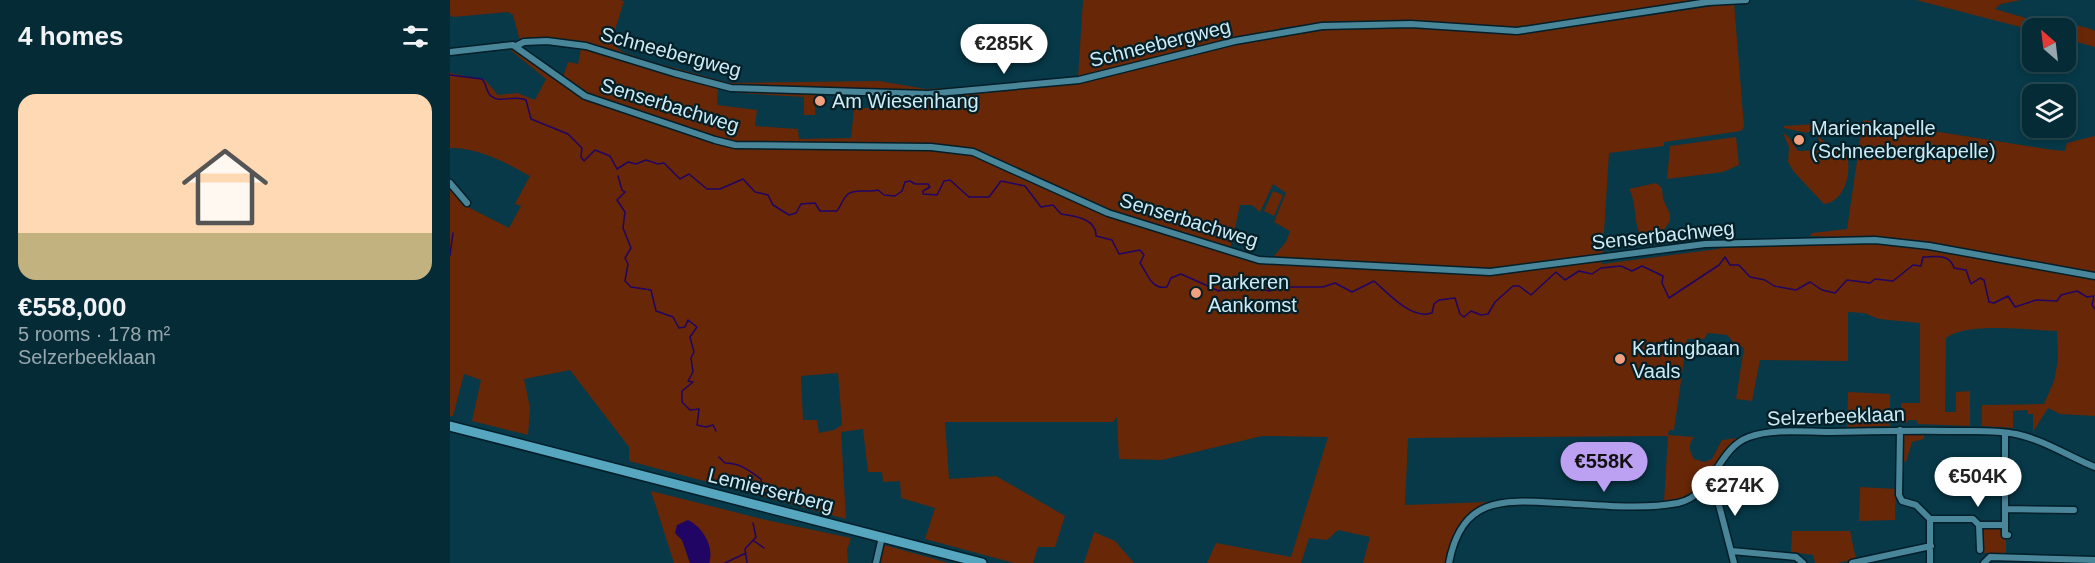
<!DOCTYPE html>
<html lang="en">
<head>
<meta charset="utf-8">
<style>
  :root { --surface:#052b36; --page:#0e333e; --text:#f1f3f6; --muted:#97a7ad; --line:#264751; --accent:#bca0f2 }
  body { margin:0; font-family:Helvetica,sans-serif; background:var(--page); color:var(--text); height:100vh; display:flex; flex-direction:column; font-size:22px; white-space:nowrap }
  * { box-sizing:border-box; margin:0 }
  p { font-size:20px; color:var(--muted) }
  .icon { flex:none; width:33px; height:33px; fill:none; stroke:currentColor; stroke-width:2; stroke-linecap:round; stroke-linejoin:round }
  .map { position:relative; flex:1; overflow:hidden }
  .details { display:flex; flex-direction:column; background:var(--surface); width:450px }
  .details>* { flex:none }
  .needle { width:39px; rotate:332deg }
  .buttons { position:absolute; left:1572px; top:18px; display:grid; gap:12px }
  .buttons a { display:grid; place-items:center; width:54px; height:54px; border-radius:12px; background:var(--surface); box-shadow:0 3px 9px #0003,0 0 0 2px var(--line); font-size:30px }
  .price { position:absolute; translate:-50% -51px; padding:0 14px; border-radius:21px; background:#fff; color:#222; font-size:20px; line-height:39px; filter:drop-shadow(0 2px 3px #0008) }
  .price::after { content:''; position:absolute; left:50%; top:36px; width:18px; height:14px; margin-left:-9px; background:inherit; clip-path:polygon(0 0,100% 0,50% 100%) }
  .price.selected { background:var(--accent); color:#111 }
  ul { padding:0; list-style:none }
  li { display:grid; align-content:center; gap:12px; height:318px; padding:0 18px }
  li+li { border-top:2px solid var(--line) }
  li span { display:grid; place-items:center; height:186px; border-radius:18px; color:#555 }
  li>.icon { margin-inline-start:auto }
  span .icon { width:108px; height:108px; fill:#fffc; stroke-width:1 }
  li b { font-size:26px }
  h2 { display:flex; justify-content:space-between; align-items:center; height:72px; padding:0 18px; font-size:26px }
  main { display:flex; flex:1; min-height:0 }
  .map>svg:first-child { display:block }
</style>
</head>
<body>
<main>
<section class="details">
<h2>4 homes<svg class="icon" aria-label="filters" viewBox="0 0 24 24"><path d="M4 7h16M4 17h16"/><circle cx="9" cy="7" r="2"/><circle cx="15" cy="17" r="2"/></svg></h2>
<ul>
<li><span style="background:linear-gradient(#ffd9b3 75%,#c2b280 0)"><svg class="icon" aria-label="home" viewBox="0 0 24 24"><path d="M3 11l9-7 9 7M6 9v11h12V9"/></svg></span><div><b>€558,000</b><p>5 rooms · 178 m²</p><p>Selzerbeeklaan</p></div></li>
</ul>
</section>
<div class="map">
<svg width="1645" height="563" viewBox="0 0 1645 563">
  <rect width="100%" height="100%" fill="#073948"/>
  <path fill="#682707" fill-rule="evenodd" d="M0,0H170L174,1L161,43L173,52L199,61L280,83L429,81L476,89L511,87C495,98 405,89 381,88L375,95L365,96V115H354V97L289,93L268,89L267,105L307,110L305,126L348,129L349,139L401,138L404,108H440L442,96H497L628,78L633,0H1260L1069,30L960,22L891,21L829,28L830,37L877,30L934,27L1080,33L1284,3L1294,127L1291,131L1214,142V146L1159,153L1152,264L1268,249L1277,245L1425,243L1485,249L1556,265L1618,271L1645,279V416L1610,414L1598,408L1583,432V414H1578L1577,410L1563,411V428L1532,426V405L1594,404L1604,381L1608,360L1607,331C1579,330 1517,322 1496,338L1495,412H1506V392L1520,391V426L1468,424L1466,420H1458L1457,423L1451,420V403H1470V323L1429,319L1414,313L1398,312V361L1310,360L1302,401L1286,399L1294,348L1285,344L1277,335L1258,333L1254,339H1237L1224,430H1219L1218,435L1244,437C1238,445 1239,450 1244,459L1255,462L1262,459L1272,440L1289,438C1260,459 1257,500 1214,501L1218,436L958,438L955,505L1039,502C1014,517 1003,536 995,563H913L920,537L888,530L877,540L859,538L851,563H757L766,543L841,557L878,437L812,436L712,460L669,459L667,417L663,422H495L499,479L546,476L615,516L605,547H588L583,563H564L475,539L485,508L451,498L450,481L433,482L432,472H418L413,429L391,432L396,519L179,461V447L120,370L74,379L80,408L78,435L22,421L31,380L14,374L3,416H0V186L14,205L59,228L71,206L65,204L80,176C57,163 27,147 0,148V73L35,80L48,95L67,93L85,100L96,79L58,48L76,55L111,83L118,62L128,64L132,43L70,41L63,15L58,12L3,17L0,15ZM823,184L836,193L824,222L840,231L836,242L824,256L832,259L830,264L809,262L779,254L790,205H802L810,212ZM388,373L392,425L384,430L369,433L367,420H353L351,376Z
    M1466,0H1571L1551,4L1545,9L1596,24L1603,19L1641,29L1645,31V47L1616,39V28L1582,30Z
    M1367,110L1366,130L1363,129L1357,133L1334,128L1333,126L1366,124Z
    M1413,120L1603,150L1615,151L1617,143L1645,136V272L1463,240L1360,236L1362,233L1397,229Z
    M1333,133L1339,137L1348,151L1370,150L1368,136L1385,150L1396,153C1403,170 1395,202 1374,204L1344,172L1338,162L1339,147Z
    M1286,137L1289,165L1273,172L1217,179L1220,146Z
    M1206,183L1212,188L1213,199L1220,214V221L1209,237L1195,242C1182,229 1188,204 1179,189Z
    M823,191L833,195L824,216L814,211Z
    M1398,392L1440,394V426L1397,427Z
    M1452,434H1474V439L1462,442L1456,462L1451,461Z
    M1410,487L1446,489L1445,520L1409,521Z
    M201,491L316,520L401,538L397,550L398,563H259L260,561L225,533L232,540L240,563H224Z
    M1535,528H1551L1552,538H1556V554L1535,553L1532,551V532Z
    M1342,531H1400L1406,559L1388,563H1365L1363,555L1341,552Z
    M644,532L665,541L684,563H634Z
    M434,545L499,563H429Z"/>
  <path fill="#200565" d="M238,520C253,527 265,548 259,563H240L232,540L225,533L227,525Z"/>
  <g fill="none" stroke-linecap="round" stroke-linejoin="round">
    <path stroke="#200565" stroke-width="1.5" d="M0,75L32,79C37,84 36,92 41,96C50,104 65,94 76,100L81,119L118,134L132,148L131,157L134,161L145,150L160,156L167,169L178,162L186,164L196,160L208,164L214,163L230,179L239,174L257,189H270L293,179L305,192L318,195L323,205L339,215L346,213L351,204L365,203L370,211H387C391,206 393,198 398,194C406,188 418,193 428,190L434,195L445,196L452,191L455,182L460,181L465,184H478L480,187L473,191V194L487,195L494,181L500,180L519,197H539L551,181L575,186L591,207L603,205L611,214C625,216 647,219 646,236L662,240L669,254L690,250L694,255L690,263C698,274 701,290 717,287L721,278L731,274L769,291L789,283L819,291L838,287H873L885,283L902,292L924,281C938,293 961,320 982,313L984,304L989,300L1005,298L1010,314L1014,317L1021,311L1031,315L1038,314L1045,302L1063,286H1069L1081,295L1106,272L1115,280L1129,271L1142,274L1151,268L1171,266L1182,271L1192,266L1213,276L1212,283L1219,298L1269,265L1275,257L1280,265H1289L1300,277L1315,280L1324,286L1346,290L1360,282L1372,290L1385,293L1397,280L1420,283L1425,279L1443,281L1463,265L1471,266L1473,257C1486,257 1499,253 1504,268L1516,270L1521,284L1530,278L1534,280L1539,302L1544,303L1558,296L1565,307L1586,300L1607,301L1611,295L1627,291L1637,297L1644,296L1642,305L1645,309
      M168,176L172,190L175,192L167,200L175,212L173,228L181,248L175,258L178,264L175,281L181,287L201,290L206,311L223,317L229,328L235,327L238,320L247,327L240,337L244,352L241,358L243,372L238,381L243,382L232,391V402L240,410L249,409L247,425L256,427L263,425L266,431
      M0,255L3,233
      M269,457L275,463C290,463 298,470 311,479L312,488
      M304,541L314,548
      M275,563L296,553
      M297,563L295,549L306,537L303,523"/>
    <defs>
      <path id="minor" d="M66,46L74,42L97,41L136,46L224,73L281,88L478,94L629,80L785,41L872,26L961,24L1067,31L1258,2L1296,0
        M0,52L63,45L135,96L265,140L285,145L481,147L523,152L658,213L809,260L1040,272L1255,244L1425,240L1479,246L1645,276
        M0,183L17,203
        M1450,430L1449,495L1452,501L1466,505L1480,519V563
        M1555,433V535H1558
        M1256,486L1269,505L1284,563
        M1555,509L1624,510
        M1480,519H1523L1529,525L1530,550
        M1529,525H1554
        M1282,551L1346,557L1353,563
        M426,563L432,537
        M999,563C1012,495 1054,500 1110,503C1148,505 1191,510 1228,503C1265,495 1266,449 1299,437C1323,428 1355,432 1380,432C1422,431 1465,430 1507,431C1526,431 1547,430 1566,434C1594,440 1618,456 1645,467
        M1402,563L1481,546
        M1534,563L1540,557L1645,560"/>
      <path id="primary" d="M0,426L532,563"/>
    </defs>
    <use href="#minor" stroke="#001f29" stroke-width="9"/>
    <use href="#primary" stroke="#001f29" stroke-width="12"/>
    <use href="#minor" stroke="#4a869a" stroke-width="6"/>
    <use href="#primary" stroke="#57a6c0" stroke-width="9"/>
  </g>
  <g fill="#f2a080" stroke="#051f27" stroke-width="2">
    <circle cx="370" cy="101" r="6"/>
    <circle cx="1349" cy="140" r="6"/>
    <circle cx="746" cy="293" r="6"/>
    <circle cx="1170" cy="359" r="6"/>
  </g>
  <g text-anchor="middle" dominant-baseline="central" stroke-width="4.5" stroke-linejoin="round" paint-order="stroke">
    <g font-size="20" fill="#cdebf6" stroke="#051f27">
      <text transform="translate(710 43) rotate(-14)">Schneebergweg</text>
      <text transform="translate(221 52) rotate(15)">Schneebergweg</text>
      <text transform="translate(220 105) rotate(17)">Senserbachweg</text>
      <text transform="translate(739 220) rotate(17)">Senserbachweg</text>
      <text transform="translate(1213 235) rotate(-6)">Senserbachweg</text>
      <text transform="translate(1386 416) rotate(-2)">Selzerbeeklaan</text>
      <text transform="translate(321 490) rotate(14)">Lemierserberg</text>
    </g>
    <g font-size="20" fill="#cdebf6" stroke="#051f27" text-anchor="start">
      <text x="382" y="101">Am Wiesenhang</text>
      <text x="1361" y="128">Marienkapelle<tspan x="1361" dy="23">(Schneebergkapelle)</tspan></text>
      <text x="758" y="282">Parkeren<tspan x="758" dy="23">Aankomst</tspan></text>
      <text x="1182" y="348">Kartingbaan<tspan x="1182" dy="23">Vaals</tspan></text>
    </g>
  </g>
</svg>
<div class="buttons">
<a><svg class="needle" viewBox="-14 -14 28 28"><path d="M0-13l5 13h-10z" fill="#e53935"/><path d="M0 13l5-13h-10z" fill="#97a7ad"/></svg></a>
<a><svg class="icon" aria-label="layers" viewBox="0 0 24 24"><path d="M12 4l9 5-9 5-9-5zM3 14l9 5 9-5"/></svg></a>
</div>
<b class="price" style="left:554px;top:75px">€285K</b>
<b class="price selected" style="left:1154px;top:493px">€558K</b>
<b class="price" style="left:1528px;top:508px">€504K</b>
<b class="price" style="left:1285px;top:517px">€274K</b>
</div>
</main>
</body>
</html>
